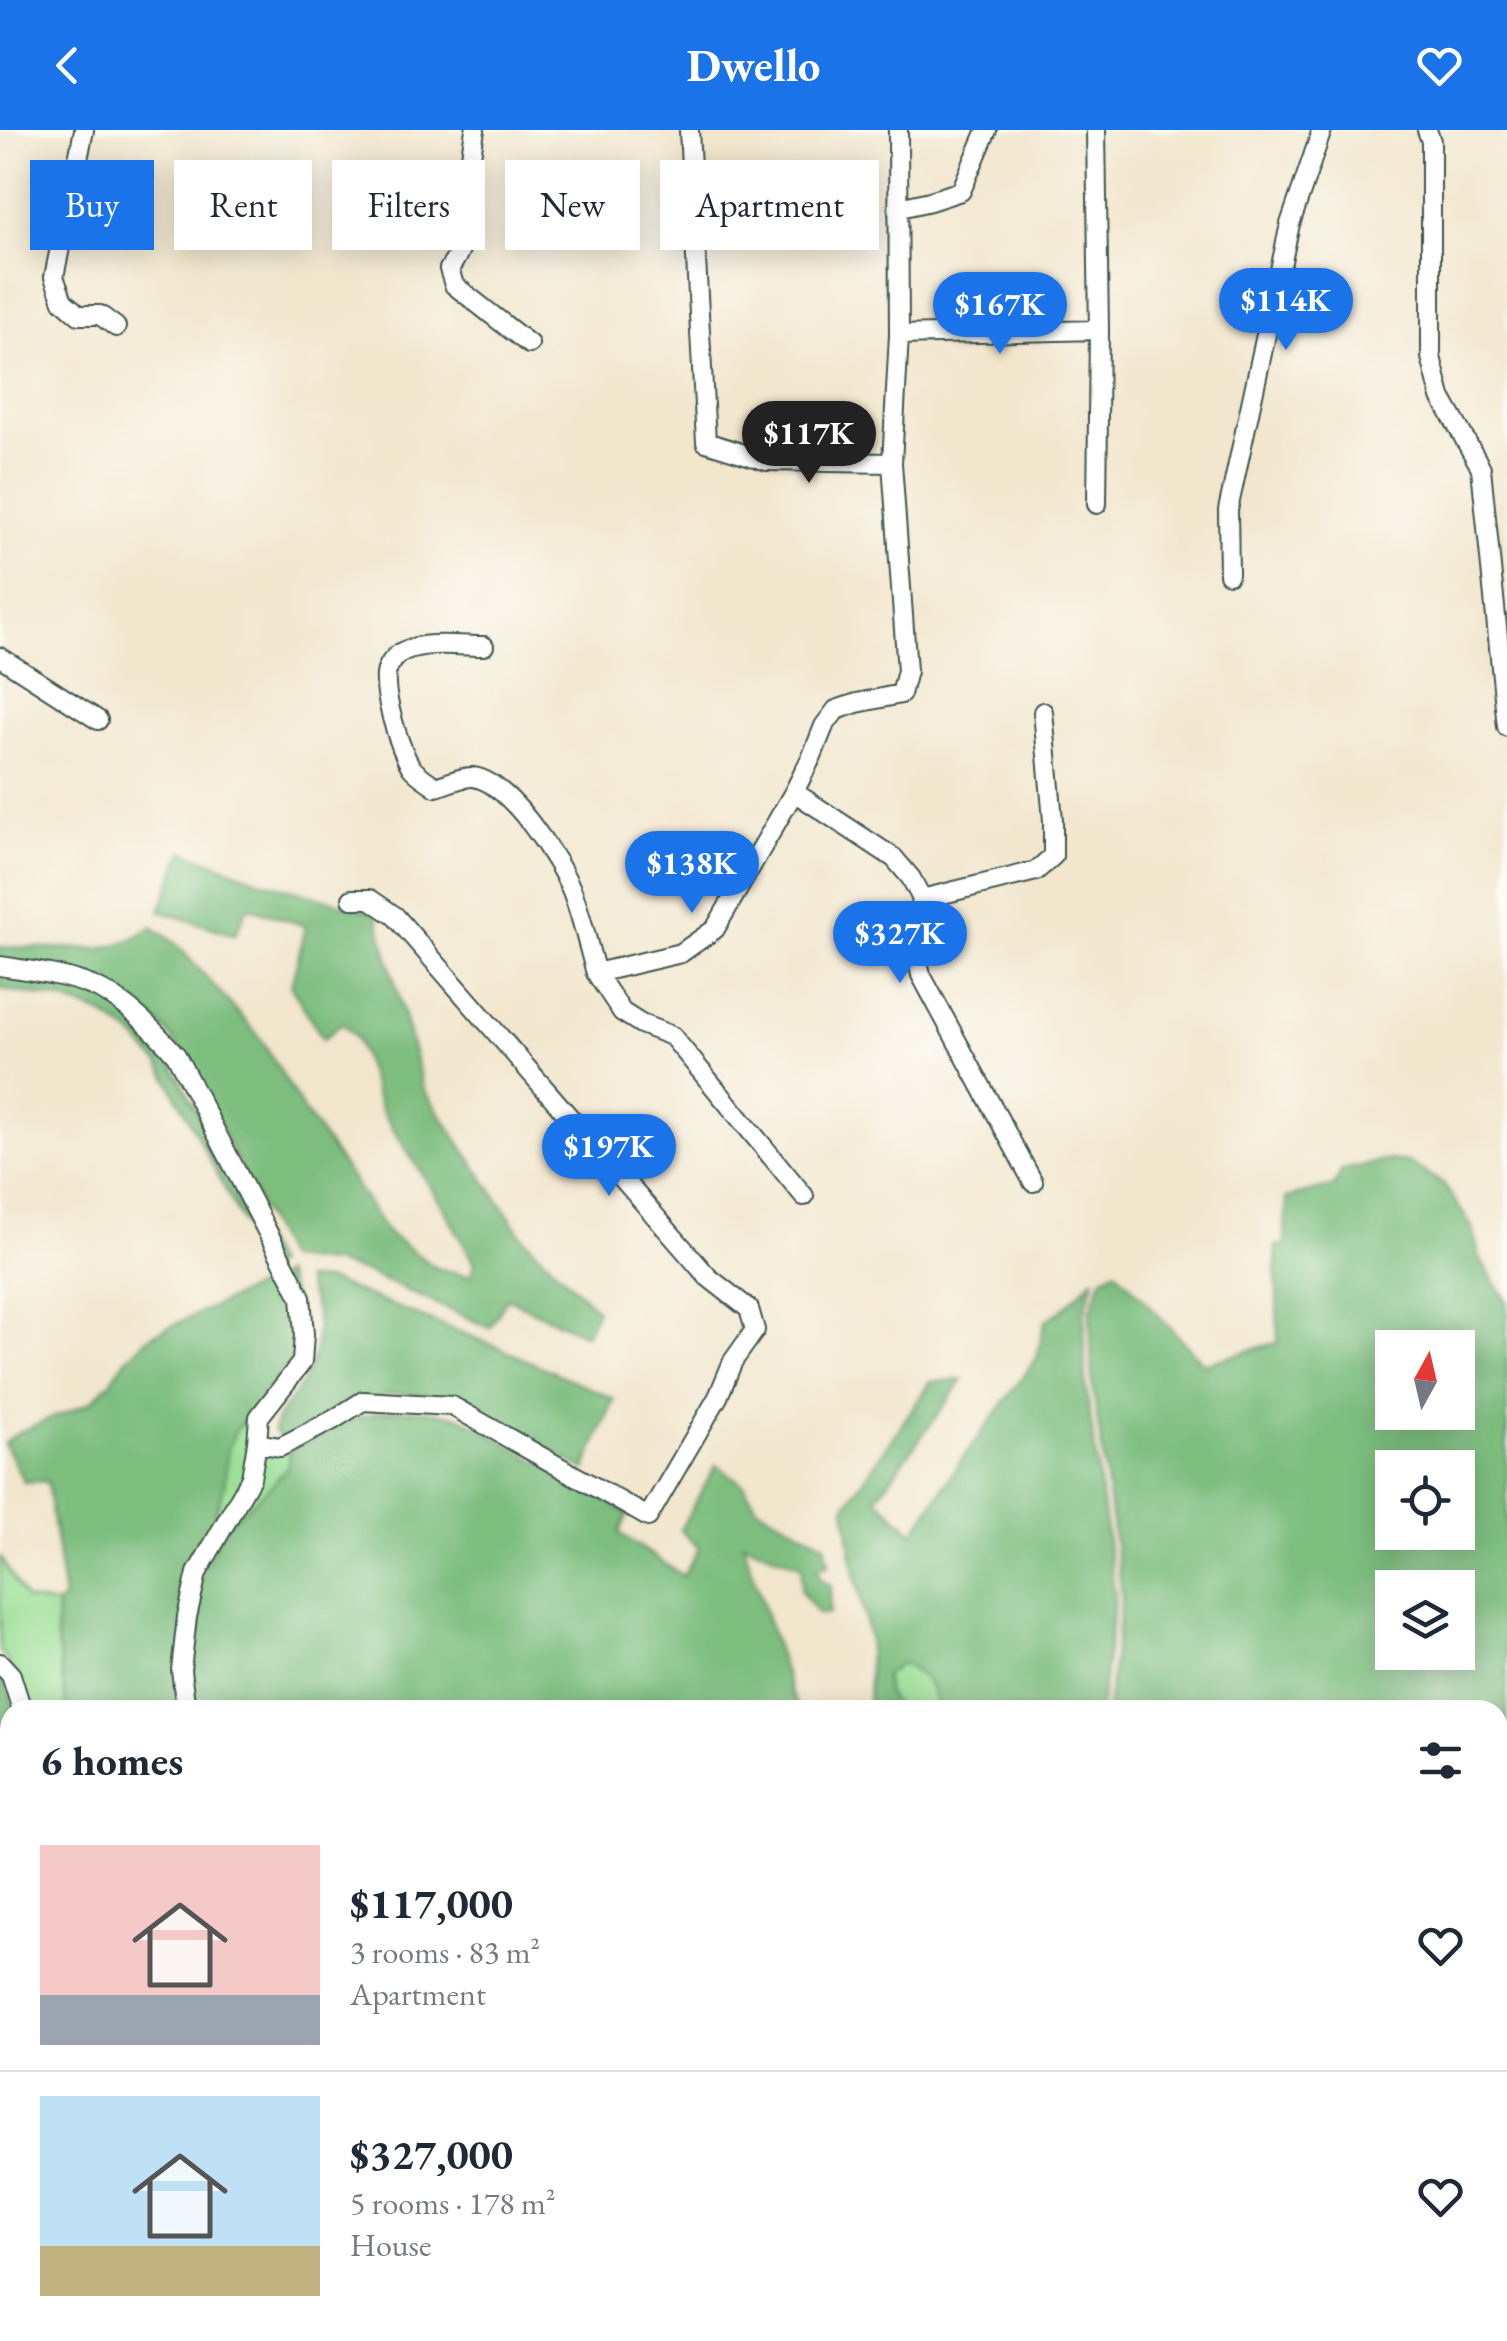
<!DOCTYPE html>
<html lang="en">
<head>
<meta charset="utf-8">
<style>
  :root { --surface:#fff; --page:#f6f6f7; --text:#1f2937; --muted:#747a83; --line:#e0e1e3; --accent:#1a73e8 }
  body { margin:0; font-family:"EB Garamond",serif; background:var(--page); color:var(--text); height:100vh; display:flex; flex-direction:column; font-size:38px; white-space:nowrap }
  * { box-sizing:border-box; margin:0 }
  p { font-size:32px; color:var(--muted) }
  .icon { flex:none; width:55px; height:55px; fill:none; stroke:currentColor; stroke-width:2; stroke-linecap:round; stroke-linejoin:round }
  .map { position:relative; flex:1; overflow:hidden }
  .panel { position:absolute; left:0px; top:1570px; width:1508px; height:642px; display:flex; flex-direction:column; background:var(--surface); border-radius:30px 30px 0 0; box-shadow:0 5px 25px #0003 }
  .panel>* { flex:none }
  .hud { position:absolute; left:30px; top:30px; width:1000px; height:90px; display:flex; gap:20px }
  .needle { width:65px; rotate:8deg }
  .buttons { position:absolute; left:1375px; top:1200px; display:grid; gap:20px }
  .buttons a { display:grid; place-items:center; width:100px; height:100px; border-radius:0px; background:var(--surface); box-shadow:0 5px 25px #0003; font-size:50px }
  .price { position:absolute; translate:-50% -85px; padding:0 22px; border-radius:35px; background:var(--accent); color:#fff; font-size:32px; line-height:65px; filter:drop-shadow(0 2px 5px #0008) }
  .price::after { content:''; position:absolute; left:50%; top:60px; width:30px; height:22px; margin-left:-15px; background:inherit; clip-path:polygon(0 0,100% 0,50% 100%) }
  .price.on { background:#222; color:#fff }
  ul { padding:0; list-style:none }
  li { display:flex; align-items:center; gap:30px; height:250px; padding:0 40px }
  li+li { border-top:2px solid var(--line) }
  li span { display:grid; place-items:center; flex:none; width:280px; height:200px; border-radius:0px; color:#555 }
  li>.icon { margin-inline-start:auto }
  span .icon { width:120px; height:120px; fill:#fffc; stroke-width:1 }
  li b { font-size:42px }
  h2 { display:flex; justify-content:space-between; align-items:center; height:120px; padding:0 40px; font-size:42px }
  .chip { padding:0 35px; border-radius:0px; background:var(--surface); box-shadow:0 5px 25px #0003; font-size:35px; line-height:90px }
  .chip.on { background:var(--accent); color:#fff }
  header { display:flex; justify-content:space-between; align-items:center; height:130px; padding:0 40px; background:var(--accent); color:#fff; font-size:45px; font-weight:700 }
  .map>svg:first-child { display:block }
</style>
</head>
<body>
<header><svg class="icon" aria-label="back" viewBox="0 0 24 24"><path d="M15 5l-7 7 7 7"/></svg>Dwello<svg class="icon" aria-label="heart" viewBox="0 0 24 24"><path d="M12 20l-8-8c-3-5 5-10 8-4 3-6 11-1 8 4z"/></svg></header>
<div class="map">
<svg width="1507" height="2211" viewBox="0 0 1507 2211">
  <rect width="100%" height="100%" fill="#fdfcf7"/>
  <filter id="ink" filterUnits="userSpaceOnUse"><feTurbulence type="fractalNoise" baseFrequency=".01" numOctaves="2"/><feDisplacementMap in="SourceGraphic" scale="20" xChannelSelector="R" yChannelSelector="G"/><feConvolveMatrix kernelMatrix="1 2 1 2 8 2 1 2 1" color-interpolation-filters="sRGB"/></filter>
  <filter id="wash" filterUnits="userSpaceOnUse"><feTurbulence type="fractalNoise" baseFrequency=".0048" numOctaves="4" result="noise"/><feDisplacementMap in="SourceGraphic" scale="40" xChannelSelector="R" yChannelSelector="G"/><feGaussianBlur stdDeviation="2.25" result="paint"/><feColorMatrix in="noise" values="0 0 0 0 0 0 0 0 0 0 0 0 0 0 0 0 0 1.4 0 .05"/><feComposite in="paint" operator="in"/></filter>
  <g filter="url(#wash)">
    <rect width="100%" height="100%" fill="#f2e6cd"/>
    <path fill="#9cdf96" stroke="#5e8e65" stroke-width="2.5" d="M253,1282L249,1311L290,1321L287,1337L272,1355L218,1403H209L224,1356L227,1322L235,1301Z
      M0,1427L26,1470L57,1474L56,1503L67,1580H24L5,1526L0,1523Z
      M902,1533C922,1545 936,1554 936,1580H897L887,1562L884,1545Z"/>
    <path fill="#7dbe7f" stroke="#4e7e5a" stroke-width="2.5" fill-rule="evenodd" d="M183,721L261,751L376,783L424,960L523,1107L597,1180L585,1205L507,1168L490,1198L368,1143L334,1133L286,1129L189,933C166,896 134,863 91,848C63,839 30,836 0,830V817L101,819L130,810L152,797L176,814L259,906L304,981L347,1042L386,1102L436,1138L470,1146L475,1133L439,1070L382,982L356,907L342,893L323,909L291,856L306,796L248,777L235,805L160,781Z
      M0,843L60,853L98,865L145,897L174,937L275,1135L267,1139L161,936L134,906L100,883L60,869L0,859Z
      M1390,1030L1408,1032L1443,1054L1471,1095L1481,1131L1507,1171V2197L1498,2198V1580H1107L1122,1465L1092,1251L1090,1182L1102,1148L1116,1140L1204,1234L1278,1212L1276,1116L1285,1115L1286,1068L1334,1056L1342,1040ZM1392,1218H1458V1282H1392ZM1392,1338H1458V1402H1392ZM1392,1458H1458V1522H1392Z
      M284,1144L296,1176L297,1226L235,1301L227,1322L224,1356L209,1403L196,1434L179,1580H67L56,1503L57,1474L64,1469L47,1351L24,1352L4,1313L19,1302L91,1272L110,1253L128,1227L152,1205Z
      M1095,1147L1084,1181L1085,1251L1115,1465L1100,1580H936C936,1554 922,1545 902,1533L884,1546L887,1562L897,1580H868L869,1509L853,1434L845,1377L931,1252L963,1250L876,1368L914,1403L958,1335L1037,1228L1045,1191L1062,1180Z
      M305,1150L330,1151L495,1216L614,1269L585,1340L457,1270L419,1264H387L282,1309L274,1301C276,1284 287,1275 297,1261C313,1238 321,1208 315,1179C313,1169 308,1160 305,1150Z
      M401,1280L431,1281L461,1287L628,1384L619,1403L683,1446L699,1418L680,1400L716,1335L743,1354L757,1377L825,1414L829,1435L817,1439L820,1448L831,1456L829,1484H818L801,1461L802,1436L743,1413L791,1563L800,1580H190L186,1536L202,1443L222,1399L272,1355L287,1337L290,1321C332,1301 352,1283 401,1280Z
      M0,1539L16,1580H10V2011L0,2005Z
      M0,2014L10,2020V2202L281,2203L272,2211H0Z
      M287,2202H596L604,2211H279Z
      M995,2202H1440V2203L1379,2206L1258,2205L1164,2211H994Z
      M1507,2202V2211H1384Z
      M606,2203H988L987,2211H614Z"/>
  </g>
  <g filter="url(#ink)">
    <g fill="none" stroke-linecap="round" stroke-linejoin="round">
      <defs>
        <path id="street" d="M84,0L54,147L63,171L79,185H100L116,197
          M475,0C472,19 469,37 468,55C466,89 470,110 449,139L454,155L529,214
          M689,0L706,312L767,331L892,333L899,205L898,0
          M1096,0L1099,200L1097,374
          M1427,0L1431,11V227L1441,267L1481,338L1507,597
          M900,78L930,71L961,61L987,0
          M899,205L1099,200
          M1229,444L1228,380L1290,94L1322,0
          M484,516C462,516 424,511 404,521C395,525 387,535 386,545C384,568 399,617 411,637C417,645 428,651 436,657C446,654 463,646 473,647C509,651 559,730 572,761C582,787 588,816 596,843L681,823L715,799L794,662L812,626L824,596L836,580L857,573L901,564L907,541L892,333
          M0,527L98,590
          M794,662L894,728L911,748L922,769L914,811L921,845L1033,1052
          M922,769L1036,741L1053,726V690L1043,582
          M0,836C31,841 63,844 92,856C123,868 155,901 176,925L301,1167L304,1204L302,1232L259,1287L257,1313L280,1317L333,1290L363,1271L452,1276L648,1387L718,1267L733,1231L755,1200L749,1179L708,1147L395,786L370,769H352
          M596,843L622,882L641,894L672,906L804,1066
          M0,1533L11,1545L22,1580
          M186,1580L181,1540L187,1487L197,1443L251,1348L257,1313"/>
      </defs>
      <use href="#street" stroke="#3f564b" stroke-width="22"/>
      <use href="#street" stroke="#fff" stroke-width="18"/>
    </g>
  </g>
</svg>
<div class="buttons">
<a><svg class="needle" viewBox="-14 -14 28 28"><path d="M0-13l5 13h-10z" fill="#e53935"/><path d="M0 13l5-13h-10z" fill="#747a83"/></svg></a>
<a><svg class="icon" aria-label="locate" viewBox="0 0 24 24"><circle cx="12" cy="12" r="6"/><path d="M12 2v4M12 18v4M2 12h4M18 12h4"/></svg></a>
<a><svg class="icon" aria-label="layers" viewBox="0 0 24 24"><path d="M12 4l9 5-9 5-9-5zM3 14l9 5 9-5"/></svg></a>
</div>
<b class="price" style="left:1286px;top:223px">$114K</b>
<b class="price" style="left:1000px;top:227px">$167K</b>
<b class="price on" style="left:809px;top:356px">$117K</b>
<b class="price" style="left:692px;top:786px">$138K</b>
<b class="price" style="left:900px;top:856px">$327K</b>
<b class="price" style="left:609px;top:1069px">$197K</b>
<div class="hud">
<a class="chip on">Buy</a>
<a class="chip">Rent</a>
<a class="chip">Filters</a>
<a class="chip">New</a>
<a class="chip">Apartment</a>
</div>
<section class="panel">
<h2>6 homes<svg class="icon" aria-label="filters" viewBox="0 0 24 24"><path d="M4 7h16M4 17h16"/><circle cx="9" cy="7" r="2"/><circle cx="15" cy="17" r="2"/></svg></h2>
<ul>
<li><span style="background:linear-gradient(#f6c9c9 75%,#9aa5b1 0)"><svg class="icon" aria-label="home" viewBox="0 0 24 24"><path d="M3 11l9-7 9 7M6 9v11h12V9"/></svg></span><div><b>$117,000</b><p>3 rooms · 83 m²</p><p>Apartment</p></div><svg class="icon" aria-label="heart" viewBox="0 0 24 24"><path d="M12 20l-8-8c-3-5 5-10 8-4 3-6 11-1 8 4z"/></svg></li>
<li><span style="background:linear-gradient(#bfe0f5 75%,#c2b280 0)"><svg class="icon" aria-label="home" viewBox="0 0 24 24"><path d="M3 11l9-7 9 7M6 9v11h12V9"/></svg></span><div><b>$327,000</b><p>5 rooms · 178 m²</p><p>House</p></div><svg class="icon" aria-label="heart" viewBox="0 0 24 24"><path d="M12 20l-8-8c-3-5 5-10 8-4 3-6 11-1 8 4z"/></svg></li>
</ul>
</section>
</div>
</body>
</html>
